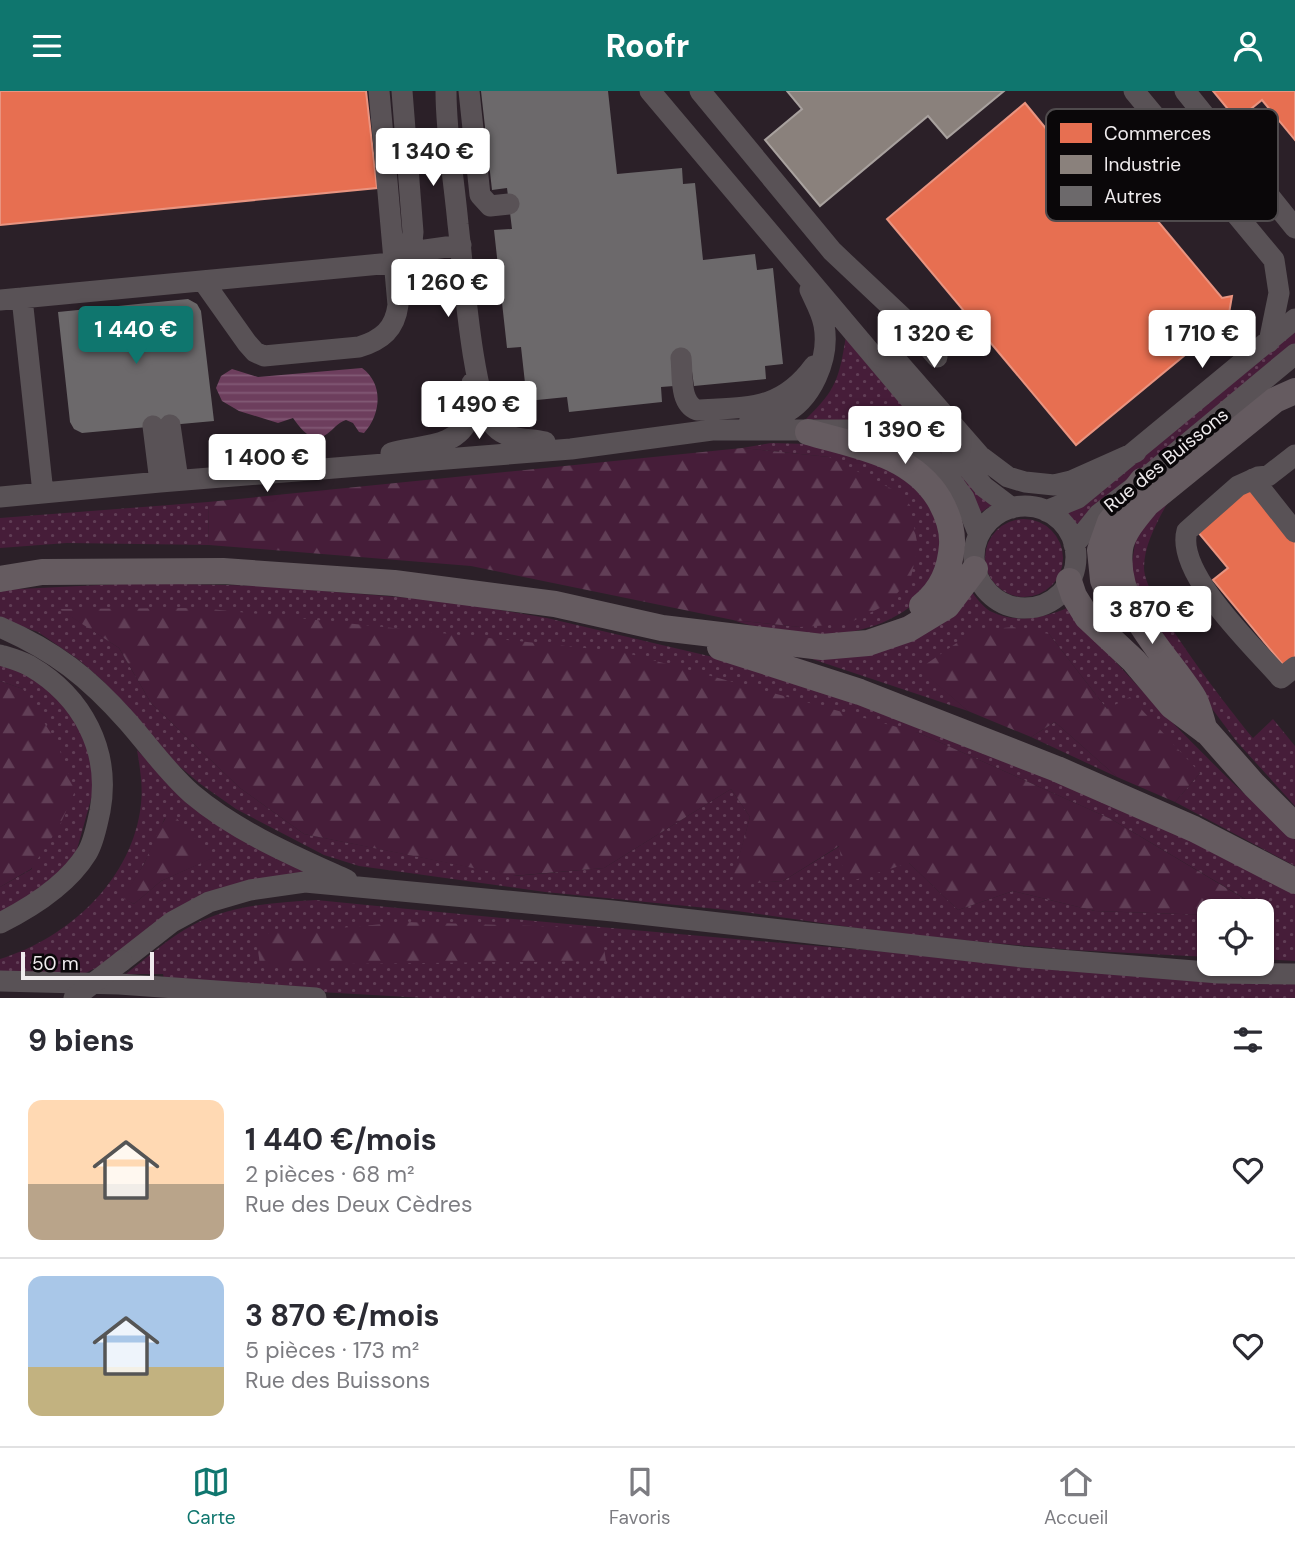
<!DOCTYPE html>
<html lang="fr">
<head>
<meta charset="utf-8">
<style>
  :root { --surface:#fff; --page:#f2f2f3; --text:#2b2b33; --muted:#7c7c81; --line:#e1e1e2; --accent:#0f766e }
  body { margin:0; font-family:"DM Sans",sans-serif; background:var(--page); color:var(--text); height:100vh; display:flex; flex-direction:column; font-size:26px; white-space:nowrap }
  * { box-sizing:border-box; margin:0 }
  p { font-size:23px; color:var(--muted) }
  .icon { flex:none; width:38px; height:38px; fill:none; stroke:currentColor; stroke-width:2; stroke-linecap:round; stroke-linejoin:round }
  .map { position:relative; height:907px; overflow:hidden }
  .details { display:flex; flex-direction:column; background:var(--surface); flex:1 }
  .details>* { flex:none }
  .fabs { position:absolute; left:1197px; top:808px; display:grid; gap:14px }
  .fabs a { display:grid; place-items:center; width:77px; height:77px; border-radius:14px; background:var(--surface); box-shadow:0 2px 5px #0004; font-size:35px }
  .scale { position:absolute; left:21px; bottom:18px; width:133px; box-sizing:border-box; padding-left:7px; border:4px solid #efebed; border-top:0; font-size:19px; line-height:24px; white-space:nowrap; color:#efebed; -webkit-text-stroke:5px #0a0709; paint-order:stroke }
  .price { position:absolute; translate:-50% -60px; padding:0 16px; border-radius:7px; background:#fff; color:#222; font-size:23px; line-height:46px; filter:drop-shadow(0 2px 4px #0008) }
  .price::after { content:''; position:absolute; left:50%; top:42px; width:21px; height:16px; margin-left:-10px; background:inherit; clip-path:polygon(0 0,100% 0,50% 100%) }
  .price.on { background:var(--accent); color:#fff }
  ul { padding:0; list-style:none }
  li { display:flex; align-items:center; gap:21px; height:175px; padding:0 28px }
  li+li { border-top:2px solid var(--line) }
  li span { display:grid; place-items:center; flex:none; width:196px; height:140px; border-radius:14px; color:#555 }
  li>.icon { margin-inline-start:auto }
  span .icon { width:84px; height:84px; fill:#fffc; stroke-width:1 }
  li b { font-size:30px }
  h2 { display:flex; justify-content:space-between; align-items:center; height:84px; padding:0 28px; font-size:30px }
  header { display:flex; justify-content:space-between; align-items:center; height:91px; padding:0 28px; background:var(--accent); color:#fff; font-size:32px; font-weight:800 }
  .tab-bar { display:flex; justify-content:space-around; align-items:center; height:98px; border-top:2px solid var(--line); background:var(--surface); font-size:19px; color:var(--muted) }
  .tab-bar a { display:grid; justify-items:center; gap:4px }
  .tab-bar .on { color:var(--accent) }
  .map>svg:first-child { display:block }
</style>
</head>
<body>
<header><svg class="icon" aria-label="menu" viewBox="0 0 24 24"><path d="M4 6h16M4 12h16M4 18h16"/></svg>Roofr<svg class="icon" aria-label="person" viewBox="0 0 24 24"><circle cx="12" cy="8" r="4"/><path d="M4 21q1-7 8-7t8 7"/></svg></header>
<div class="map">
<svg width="1295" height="907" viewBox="0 0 1295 907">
  <defs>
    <pattern id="grass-dots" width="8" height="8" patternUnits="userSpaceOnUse" patternTransform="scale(1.75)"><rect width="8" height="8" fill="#461d39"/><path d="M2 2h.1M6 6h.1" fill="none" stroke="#613e56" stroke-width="1.8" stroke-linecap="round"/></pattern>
    <pattern id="forest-firs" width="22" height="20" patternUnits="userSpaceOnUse" patternTransform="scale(1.75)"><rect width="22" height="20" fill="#461d39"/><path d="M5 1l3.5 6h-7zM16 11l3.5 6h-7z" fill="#613e56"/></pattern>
    <pattern id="water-rules" width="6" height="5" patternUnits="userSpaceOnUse" patternTransform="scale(1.75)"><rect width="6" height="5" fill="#6d3e5d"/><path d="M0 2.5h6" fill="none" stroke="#825a75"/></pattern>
  </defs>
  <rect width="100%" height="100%" fill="#211d1f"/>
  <path fill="#2b2028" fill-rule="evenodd" d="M0,0H1295V907H0ZM1209,821H1262V873H1209Z"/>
  <path fill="url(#grass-dots)" fill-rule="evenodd" d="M1295,236V253L1089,424L1080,437L1066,420Z
    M846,245L992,414L980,422L853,330L806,328C837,298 839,287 846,245Z
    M771,352L809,353L881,371L928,405L945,451C940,464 934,492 926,501C879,554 794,550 733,529L800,536L829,366L742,357Z
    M208,411L209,454L67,452L0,457V427Z
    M1168,411C1157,431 1144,454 1144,477C1144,510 1229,618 1253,647L1273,628L1295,655V715L1237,651L1168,559L1138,509L1131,479L1135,452L1142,431Z
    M985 467a39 39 0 1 1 78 0a39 39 0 1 1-78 0Z
    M139,492L262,495L447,510L547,527L713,566L816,596L1082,696L1295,800V870L1262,868V826L1274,825L1111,728L919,642L60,518L119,557L151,612L240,697L304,743L515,785L604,777L731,698L750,726L732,793L783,790L840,755L909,772L958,819L1013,800L1095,820L1209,824V866L1072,859L905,844L737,820L545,801L359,775L324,764L236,718L199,692L171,668L136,631L104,591L79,569L38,541L0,528V499Z
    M970,499C976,506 983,516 990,520C1015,533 1043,527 1067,517C1139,598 1214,678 1295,749V775L1175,711L1200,682L1107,618L1049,543L920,578L968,620L806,566Z
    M0,570L26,582L53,602L74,628L88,657L95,694L76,762L49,792L0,824V796L32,778L23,598L0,590Z
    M1055,631L1117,686L1031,646Z
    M137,659L168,691L314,785L266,790L76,887L0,884V868C69,847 133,788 141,713C143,695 140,677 137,659ZM165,727L212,767L161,790L134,813L123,807L144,773Z
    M316,809C642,841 968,870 1295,890V907H425L165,892L163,883H126C145,868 163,852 184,839C224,814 270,812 316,809Z"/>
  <path fill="url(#forest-firs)" d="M742,357L829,366L894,399L910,414L918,456L911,486L888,513L847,533L800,536L733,529L471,475L209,454L208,411Z
    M200,517L623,561L919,642L1111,728L1275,826H1262V821H1209V824L1095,820L1013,800L958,819L909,772L845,792L839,755L783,790L731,794L750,726L731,698L604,777L512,785L304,743L240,697L151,612L119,557L59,518Z
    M1013,536L1049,543L1107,618L1130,606L1200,682L1175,711L1117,686L1055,631L1031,646L968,620L919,578L974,540Z
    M0,590L23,598L57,652L75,700L59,736L31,778L0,796Z
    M170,720L213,767L161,790L134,813L122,807L144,773L159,738Z
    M405,831L601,837L606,870L260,874L257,852L271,840H307Z"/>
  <path fill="url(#water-rules)" d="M362,277C384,293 381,323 364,342L359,341L353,332L346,329C337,332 334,338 327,343C312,354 300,337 293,327L278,332L239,320L222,310L216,297L221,285L232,278L258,286Z"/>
  <path fill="#e76f51" stroke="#e99480" stroke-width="2" d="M0,0H366L377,97L0,134Z
    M1213,0H1295V49L1262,9L1237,29Z
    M1025,12L1120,128L1141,110L1222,207L1232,205L1227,234L1209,260L1202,250L1076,354L887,128Z
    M1250,396L1295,450V566L1284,575L1213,489L1228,477L1197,440Z"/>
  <path fill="#8a817c" stroke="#a8a19e" stroke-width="2" d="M787,0H1004L947,47L928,25L820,115L765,49L802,18Z"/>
  <path fill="#6c696b" d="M481,0H608L617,83L682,77L683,93L695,92L703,169L755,163L757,179L773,177L783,273L765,275L766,288L694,295L690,266L671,268L674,295L661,296L662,311L569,321L567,306L527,310L521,256L507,257L494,139L512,138L507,97L492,99Z
    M188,208L197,213L201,220L214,330L82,342L74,338L70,331L58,221Z"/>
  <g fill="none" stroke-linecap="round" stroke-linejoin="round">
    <path stroke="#595256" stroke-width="21" d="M402,0L413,141L411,161L402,171
      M446,0C446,44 454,89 458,133C463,172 472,311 495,336C508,350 529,347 545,351
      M469,0L480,104L490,115L509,113
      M650,0L984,396L1012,417
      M700,0L832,160L902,226L937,266
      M1134,0L1274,169L1279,202L1269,251
      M1185,0L1295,137
      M411,161L461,154
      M203,190L247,252L255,261L264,265L359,256C382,249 395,238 398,214L379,0
      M22,207L43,402
      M0,209L402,171C417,183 425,179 442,183C450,185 457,189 465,192
      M681,267C683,284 679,312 697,319C748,316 781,320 814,275
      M897,270L980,365L1008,386L1025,391L1054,394L1071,390L1136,361
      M749,332C760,330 771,328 781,324C812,310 830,267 824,234C822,222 815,210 810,199
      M170,334L178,389
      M153,335L160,391
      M391,362C418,354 458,358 469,326C473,316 472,302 472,292
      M1295,364L1268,385L1258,386L1238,395L1187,440C1175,482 1255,557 1281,587L1295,576
      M1253,388L1295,441
      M0,406L160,391L571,358L712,339H851L892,346L928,364L942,377L964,407L979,444
      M974 466a51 51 0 1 1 102 0a51 51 0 1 1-102 0Z
      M1046,420L1078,407L1295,228
      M1074,454L1099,423L1142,390L1295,263
      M0,536C55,560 88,586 128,631C149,655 168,682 192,703C237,741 294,765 347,789
      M0,564C10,567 21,570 30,575C83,606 111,660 100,720C97,733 94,751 87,762C68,793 32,816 0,832
      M122,870L172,831L209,811L250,799L305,791L613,820L1022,866L1219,882L1295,883
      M0,890L119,893L316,907"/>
    <path stroke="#655b60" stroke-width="26" d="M808,341C855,355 911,362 939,408C947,422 953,438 952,454C950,479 942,499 922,515
      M0,488L42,481L223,480L394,492L555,513L662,537L822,556L868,552L909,538L947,515L975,478
      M1069,490L1074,505L1087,526L1134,570L1172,615L1204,639
      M1120,528L1103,489L1100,459L1110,431L1142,390
      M720,556L860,601L1057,678L1194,738L1295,790
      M1194,626L1254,694L1295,735
      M1205,640C1201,628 1199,614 1192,604C1164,561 1113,515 1120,458C1122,442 1137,425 1147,413L1275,309L1295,300"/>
    <path stroke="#595256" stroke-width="21" d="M74,907L122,870"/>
  </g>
  <g text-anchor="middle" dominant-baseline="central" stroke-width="7" stroke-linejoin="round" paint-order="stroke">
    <g font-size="19" fill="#efebed" stroke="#0a0709">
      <text transform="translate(1166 369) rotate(-39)">Rue des Buissons</text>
    </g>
  </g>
  <rect x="1046" y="18" width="232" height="112" rx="10" fill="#0a0709" stroke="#4f4b4d" stroke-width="2"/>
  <rect x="1060" y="32" width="32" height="20" fill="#e76f51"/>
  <rect x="1060" y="64" width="32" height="19" fill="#8a817c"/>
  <rect x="1060" y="95" width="32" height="20" fill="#6c696b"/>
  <g font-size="19" fill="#efebed">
    <text x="1104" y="49">Commerces</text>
    <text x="1104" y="80">Industrie</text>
    <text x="1104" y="112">Autres</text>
  </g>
</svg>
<div class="fabs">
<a><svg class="icon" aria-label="locate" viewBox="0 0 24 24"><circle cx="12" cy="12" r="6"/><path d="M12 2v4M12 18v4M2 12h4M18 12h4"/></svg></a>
</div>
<div class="scale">50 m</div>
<b class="price" style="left:433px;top:97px">1 340 €</b>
<b class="price" style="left:448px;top:228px">1 260 €</b>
<b class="price on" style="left:136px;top:275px">1 440 €</b>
<b class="price" style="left:934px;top:279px">1 320 €</b>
<b class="price" style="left:1202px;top:279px">1 710 €</b>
<b class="price" style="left:479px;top:350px">1 490 €</b>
<b class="price" style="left:905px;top:375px">1 390 €</b>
<b class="price" style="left:267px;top:403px">1 400 €</b>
<b class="price" style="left:1152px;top:555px">3 870 €</b>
</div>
<section class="details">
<h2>9 biens<svg class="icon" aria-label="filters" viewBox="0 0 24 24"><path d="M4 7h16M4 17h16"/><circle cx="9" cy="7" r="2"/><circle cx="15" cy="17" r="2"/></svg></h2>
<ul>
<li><span style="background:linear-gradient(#ffd9b3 60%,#b9a48a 0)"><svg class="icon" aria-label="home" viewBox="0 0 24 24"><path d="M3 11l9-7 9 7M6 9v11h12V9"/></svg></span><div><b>1 440 €/mois</b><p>2 pièces · 68 m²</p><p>Rue des Deux Cèdres</p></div><svg class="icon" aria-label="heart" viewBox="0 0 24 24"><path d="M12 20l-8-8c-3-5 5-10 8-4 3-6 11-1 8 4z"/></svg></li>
<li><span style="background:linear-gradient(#a9c7e8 65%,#c2b280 0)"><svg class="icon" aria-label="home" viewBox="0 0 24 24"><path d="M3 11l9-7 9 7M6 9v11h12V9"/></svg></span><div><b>3 870 €/mois</b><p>5 pièces · 173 m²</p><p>Rue des Buissons</p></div><svg class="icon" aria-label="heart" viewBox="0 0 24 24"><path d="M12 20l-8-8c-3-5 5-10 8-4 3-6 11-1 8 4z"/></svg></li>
</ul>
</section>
<nav class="tab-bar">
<a class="on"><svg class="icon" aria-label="map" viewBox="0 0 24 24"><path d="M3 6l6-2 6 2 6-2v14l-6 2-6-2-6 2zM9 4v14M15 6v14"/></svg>Carte</a>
<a><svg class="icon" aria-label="saved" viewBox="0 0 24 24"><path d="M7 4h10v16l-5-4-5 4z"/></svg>Favoris</a>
<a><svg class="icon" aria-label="home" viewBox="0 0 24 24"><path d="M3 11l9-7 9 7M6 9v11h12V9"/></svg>Accueil</a>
</nav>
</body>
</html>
